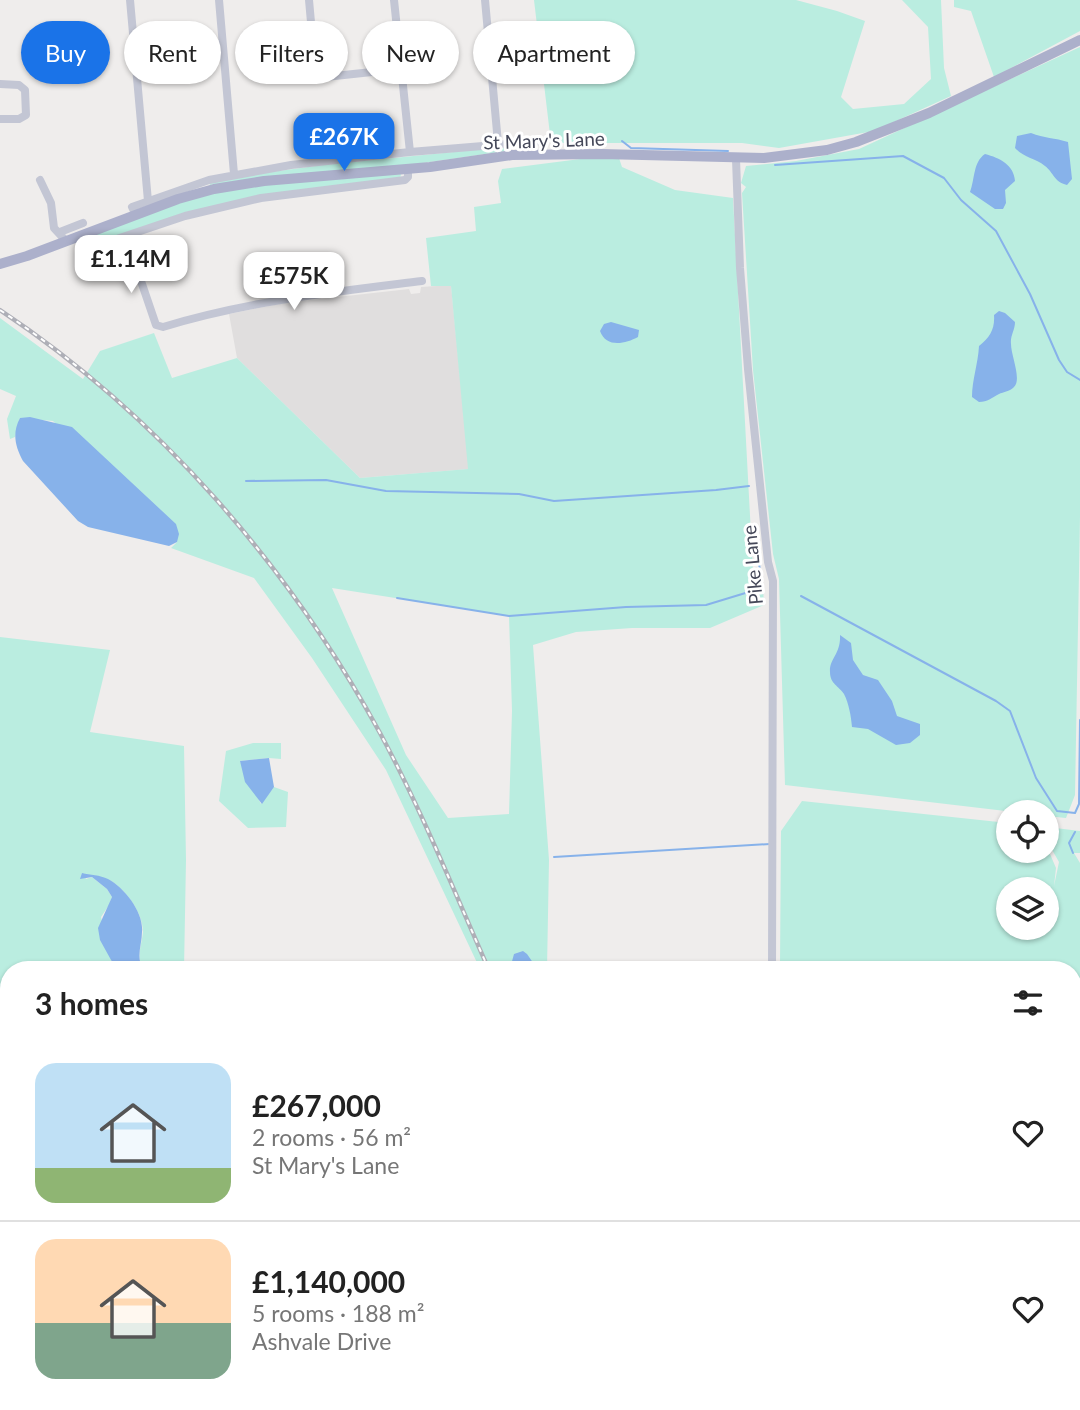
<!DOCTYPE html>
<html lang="en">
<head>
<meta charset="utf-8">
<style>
  :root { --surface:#fff; --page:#f6f6f6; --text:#222; --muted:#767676; --line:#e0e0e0; --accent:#1a73e8 }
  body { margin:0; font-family:Lato,sans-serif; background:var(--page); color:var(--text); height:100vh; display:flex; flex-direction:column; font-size:26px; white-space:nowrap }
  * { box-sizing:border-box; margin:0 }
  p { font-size:23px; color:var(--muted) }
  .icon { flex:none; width:38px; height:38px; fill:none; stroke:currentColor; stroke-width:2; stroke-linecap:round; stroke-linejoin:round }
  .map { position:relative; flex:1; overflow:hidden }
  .side { position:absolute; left:0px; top:961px; width:1082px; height:450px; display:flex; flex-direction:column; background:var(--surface); border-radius:28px 28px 0 0; box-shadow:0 2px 5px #0004 }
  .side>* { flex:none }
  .hud { position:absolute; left:21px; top:21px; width:700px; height:63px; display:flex; gap:14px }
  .tools { position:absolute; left:996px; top:800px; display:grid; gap:14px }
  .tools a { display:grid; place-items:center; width:63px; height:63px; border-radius:50%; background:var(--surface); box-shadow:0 2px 5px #0004; font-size:35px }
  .price { position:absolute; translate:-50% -60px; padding:0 16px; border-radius:14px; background:#fff; color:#222; font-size:23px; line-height:46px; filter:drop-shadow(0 2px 4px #0008) }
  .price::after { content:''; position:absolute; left:50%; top:42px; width:21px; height:16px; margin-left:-10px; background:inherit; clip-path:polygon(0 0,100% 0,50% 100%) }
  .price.active { background:var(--accent); color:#fff }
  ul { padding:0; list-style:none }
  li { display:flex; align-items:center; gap:21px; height:175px; padding:0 35px }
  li+li { border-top:2px solid var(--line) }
  li span { display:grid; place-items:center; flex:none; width:196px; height:140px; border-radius:21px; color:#555 }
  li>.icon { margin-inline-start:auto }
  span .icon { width:84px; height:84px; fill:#fffc; stroke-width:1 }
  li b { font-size:30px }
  h2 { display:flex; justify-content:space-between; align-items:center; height:84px; padding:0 35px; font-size:30px }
  .chip { padding:0 24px; border-radius:32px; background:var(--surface); box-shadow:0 2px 5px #0004; font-size:24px; line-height:63px }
  .chip.active { background:var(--accent); color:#fff }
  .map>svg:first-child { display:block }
</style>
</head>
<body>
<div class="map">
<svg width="1080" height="1410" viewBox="0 0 1080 1410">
  <rect width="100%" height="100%" fill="#efedec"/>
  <path fill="#e0dede" d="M451,285L469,469L360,478L237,358L229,314L284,303L409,289L411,294L420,293L421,287Z"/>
  <path fill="#baede0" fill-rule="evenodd" d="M534,0H796L837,11L865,21L841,97L853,109L904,104L931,79L928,27L902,0H941L944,68L951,96L874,131L779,148L742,143H551Z
    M954,0H1080V31L994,77L971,11L954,7Z
    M1080,47V516L1075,795L1066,818L1047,816L1046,812H1014L785,785L779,579L773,554L753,370L742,193L746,187L741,183L746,166L796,161L859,149Z
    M504,147L506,151L409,165L274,176L210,185L209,183L271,172L323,165Z
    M588,158H619L622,167L675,190L733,198L754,590L763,588L764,605L710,628H632L576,632L533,645L549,860L547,969L511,965L514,969H480L386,770L312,658L254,578L171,548L177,542L53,421L20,418L15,437L10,439L7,419L16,396L0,389V318L83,379L100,351L154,333L172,378L237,358L360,478L468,469L451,286H431L426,238L476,231L474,207L501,203L498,181L502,169ZM332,588L509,616L512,711L509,814L448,818L406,755Z
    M401,174L400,179L259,196L91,246L86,245L84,240C128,220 172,202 220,191C278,177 341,178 401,174Z
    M0,637L110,650L90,732L184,746L186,860L184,969H144C135,959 142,944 143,932C143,913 126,890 111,881C103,877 93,876 84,874L86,879L92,877L107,889L112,897L109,905L101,917L112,963L116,969L9,970V1133L0,1136Z
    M253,743H281V759L269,758L240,761L261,804L274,787L288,792L286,827L248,828L219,801L226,751Z
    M802,801L1008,823V850H1046L1047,847L1056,868L1054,886L1059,862L1047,841V827L1080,831V853H1074L1080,863V1299L1073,1296V970H773L780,964L781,831ZM1008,889H1046V928H1008Z"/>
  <path fill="#87b2ea" d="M1031,133C1044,138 1055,138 1068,142L1072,179L1067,185C1054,182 1054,173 1045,166C1035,158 1024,158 1015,148L1017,136Z
    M985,154C1000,158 1014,165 1015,181L1005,190L1006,203L1003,209H995L970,192C975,179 973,162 985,154Z
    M999,311L1005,313L1015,322C1015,330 1010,336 1011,344C1011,356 1022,379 1014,387C1011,391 1003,392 999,394C991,398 988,402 979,402L972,397C972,380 978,364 979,346C990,337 995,329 994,315Z
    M611,322L639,330L638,337C625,344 606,348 600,331L604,324Z
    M30,417L72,427L176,524L179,534L177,542L169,546L88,527L78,521L23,461C15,446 12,433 20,418Z
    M840,635L851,643L853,660L863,675L878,680L892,701L897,716L920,724V735L910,743L896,745L868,729L852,727C851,716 849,704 844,694C839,686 830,684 830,672C829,659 841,654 840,635Z
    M269,758L274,787L262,804L245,782L240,761Z
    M82,873C90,875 100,875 108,879C125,888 144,913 142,932C142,945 135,959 144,969H116L100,940L98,928L112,897L107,889L92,877L80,879Z
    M523,951L527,954L536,967L535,969H514L511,965L514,954Z
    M811,1402H866L864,1410H816Z"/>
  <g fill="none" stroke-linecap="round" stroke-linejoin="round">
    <path stroke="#87b2ea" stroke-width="2" d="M622,141L631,148L728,151
      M775,165L903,156L944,178L961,200L996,231L1030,294L1059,360L1067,372L1080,380
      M246,481L326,480L386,491L519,494L554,501L716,490L749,486
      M801,596L996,701L1010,711L1036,778L1057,811L1075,813L1079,804L1080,720
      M397,598L509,616L626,607L706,605L752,591L757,587L760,573L757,539
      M1073,853L1069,843L1075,832
      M554,857L770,844
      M1073,1032L1080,1014"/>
    <path stroke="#c3c6d4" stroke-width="8" d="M130,0L148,201
      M219,0L234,174
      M309,0L316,78L400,69
      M394,0L410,152
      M485,0L498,143
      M0,84L19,85L25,90L26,115L19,119H0
      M736,159L740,268L748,369L768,562L773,581L772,970
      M40,180L51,203L54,228L66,241
      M135,213L132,207L209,180L291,165L410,152L542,141
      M60,232L83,223
      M78,236L82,246L87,249L185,216L261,198L405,180L408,177V168
      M126,237L156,325L163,327C248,301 334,292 422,281
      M741,1410V1402"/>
    <path stroke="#acb0cb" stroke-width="10" d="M0,264L27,256L178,199L214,189L264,181L430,167L512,155L602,154L764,158L827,150L856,142L929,113L1080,40"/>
    <defs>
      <path id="rail" d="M0,310C158,415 289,566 380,733C421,809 454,891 489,970
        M682,1402L686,1410"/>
    </defs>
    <use href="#rail" stroke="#aeafb7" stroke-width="4.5"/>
    <use href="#rail" stroke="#fff" stroke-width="2" stroke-dasharray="5" stroke-linecap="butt"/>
  </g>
  <g text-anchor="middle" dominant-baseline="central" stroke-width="6" stroke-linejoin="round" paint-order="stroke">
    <g font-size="19" fill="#454859" stroke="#fff">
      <text transform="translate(544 140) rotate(-2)">St Mary's Lane</text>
      <text transform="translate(752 565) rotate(-95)">Pike Lane</text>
    </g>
  </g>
</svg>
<div class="tools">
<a><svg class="icon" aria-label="locate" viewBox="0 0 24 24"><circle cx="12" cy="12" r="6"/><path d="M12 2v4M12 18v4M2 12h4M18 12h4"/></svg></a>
<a><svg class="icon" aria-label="layers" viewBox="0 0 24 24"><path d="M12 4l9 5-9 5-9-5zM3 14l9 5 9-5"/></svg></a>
</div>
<b class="price active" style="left:344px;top:173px">£267K</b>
<b class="price" style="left:131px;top:295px">£1.14M</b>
<b class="price" style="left:294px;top:312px">£575K</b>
<div class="hud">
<a class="chip active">Buy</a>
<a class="chip">Rent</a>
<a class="chip">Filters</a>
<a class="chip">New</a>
<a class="chip">Apartment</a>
</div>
<section class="side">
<h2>3 homes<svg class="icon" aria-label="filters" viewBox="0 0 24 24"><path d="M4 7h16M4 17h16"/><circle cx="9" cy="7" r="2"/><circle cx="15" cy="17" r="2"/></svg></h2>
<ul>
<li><span style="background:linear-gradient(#bfe0f5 75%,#8fb573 0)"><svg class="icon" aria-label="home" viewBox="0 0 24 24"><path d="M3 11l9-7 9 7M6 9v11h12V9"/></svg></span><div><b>£267,000</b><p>2 rooms · 56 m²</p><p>St Mary's Lane</p></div><svg class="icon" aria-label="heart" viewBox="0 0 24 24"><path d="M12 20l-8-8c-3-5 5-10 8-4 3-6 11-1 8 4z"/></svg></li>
<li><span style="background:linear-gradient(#ffd9b3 60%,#7fa58c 0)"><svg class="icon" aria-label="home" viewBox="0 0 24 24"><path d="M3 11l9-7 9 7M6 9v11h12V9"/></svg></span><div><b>£1,140,000</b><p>5 rooms · 188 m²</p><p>Ashvale Drive</p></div><svg class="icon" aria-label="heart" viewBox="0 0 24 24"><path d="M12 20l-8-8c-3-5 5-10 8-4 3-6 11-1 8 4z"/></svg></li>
</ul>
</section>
</div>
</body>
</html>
